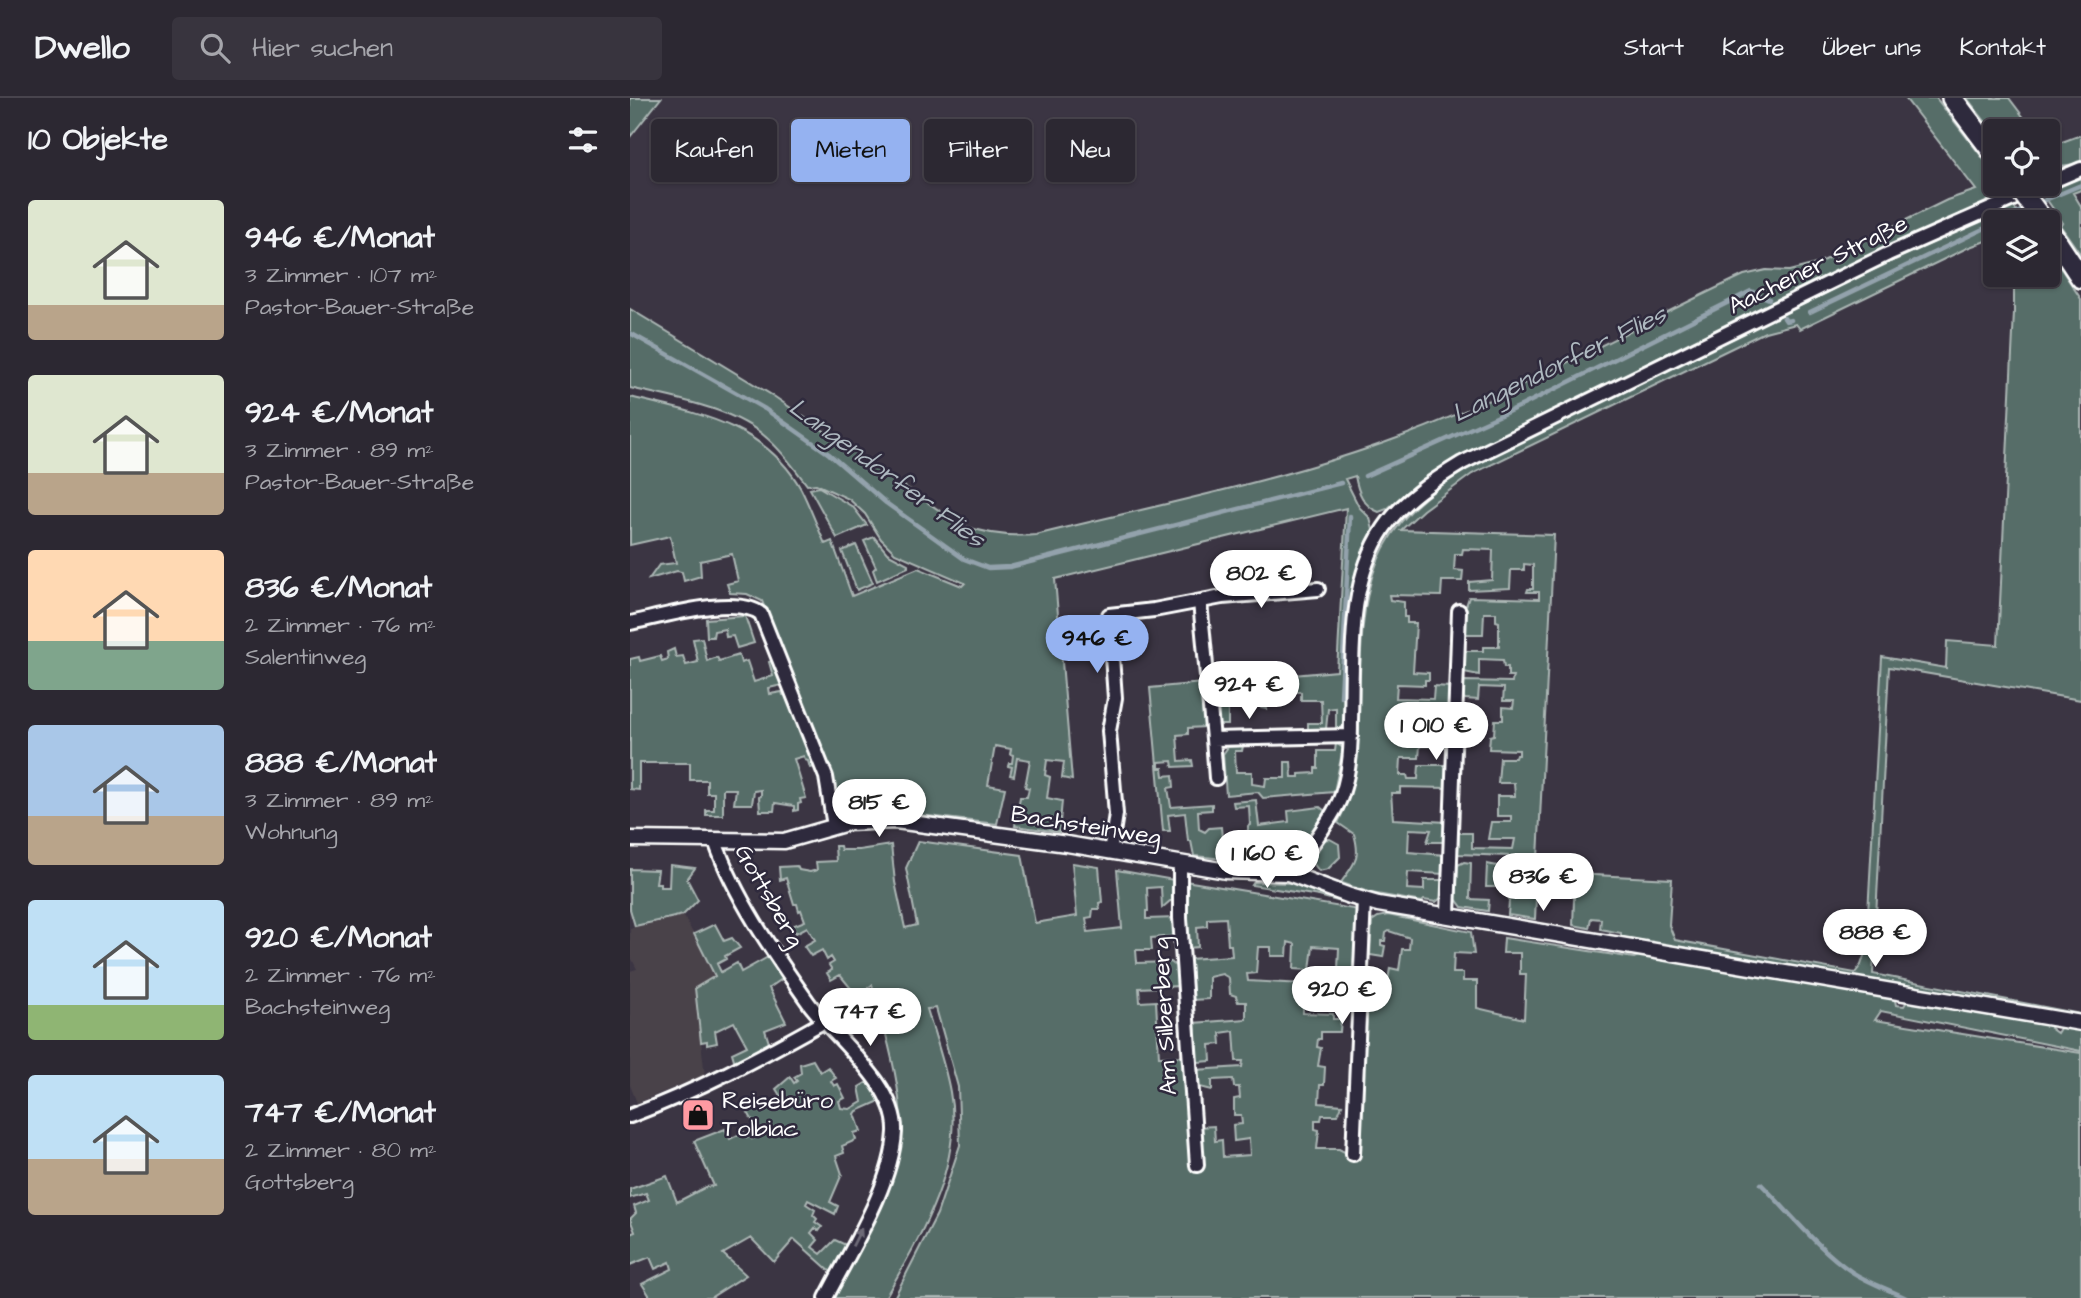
<!DOCTYPE html>
<html lang="de">
<head>
<meta charset="utf-8">
<style>
  :root { --surface:#2c2832; --page:#38343e; --text:#f1f3f6; --muted:#a6a6ac; --line:#48444d; --accent:#95b2f1 }
  body { margin:0; font-family:"Architects Daughter",sans-serif; background:var(--page); color:var(--text); height:100vh; display:flex; flex-direction:column; font-size:26px; white-space:nowrap }
  * { box-sizing:border-box; margin:0 }
  p { font-size:23px; color:var(--muted) }
  .icon { flex:none; width:38px; height:38px; fill:none; stroke:currentColor; stroke-width:2; stroke-linecap:round; stroke-linejoin:round }
  .map { position:relative; flex:1; overflow:hidden }
  .side { display:flex; flex-direction:column; background:var(--surface); width:630px }
  .side>* { flex:none }
  .top-card { position:absolute; left:21px; top:21px; width:665px; height:63px; display:flex; gap:14px }
  .fabs { position:absolute; left:1353px; top:21px; display:grid; gap:14px }
  .fabs a { display:grid; place-items:center; width:77px; height:77px; border-radius:7px; background:var(--surface); box-shadow:0 2px 5px #0004,0 0 0 2px var(--line); font-size:35px }
  .price { position:absolute; translate:-50% -60px; padding:0 16px; border-radius:24px; background:#fff; color:#222; font-size:23px; line-height:46px; filter:drop-shadow(0 2px 4px #0008) }
  .price::after { content:''; position:absolute; left:50%; top:42px; width:21px; height:16px; margin-left:-10px; background:inherit; clip-path:polygon(0 0,100% 0,50% 100%) }
  .price.on { background:var(--accent); color:#111 }
  ul { padding:0; list-style:none }
  li { display:flex; align-items:center; gap:21px; height:175px; padding:0 28px }
  li span { display:grid; place-items:center; flex:none; width:196px; height:140px; border-radius:7px; color:#555 }
  li>.icon { margin-inline-start:auto }
  span .icon { width:84px; height:84px; fill:#fffc; stroke-width:1 }
  li b { font-size:30px }
  h2 { display:flex; justify-content:space-between; align-items:center; height:84px; padding:0 28px; font-size:30px }
  .chip { padding:0 24px; border-radius:7px; background:var(--surface); box-shadow:0 2px 5px #0004,0 0 0 2px var(--line); font-size:24px; line-height:63px }
  .chip.on { background:var(--accent); color:#111 }
  header { display:flex; align-items:center; gap:42px; box-sizing:border-box; height:98px; padding:0 35px; background:var(--surface); border-bottom:2px solid var(--line) }
  header strong { font-size:33px }
  nav { display:flex; gap:38px; margin-inline-start:auto; font-size:24px }
  .search { width:490px; height:63px; background:var(--page); display:flex; align-items:center; gap:18px; box-sizing:border-box; padding:0 24px; border-radius:7px; color:var(--muted); font-size:26px }
  main { display:flex; flex:1; min-height:0 }
  .map>svg:first-child { display:block }
</style>
</head>
<body>
<header>
<strong>Dwello</strong>
<div class="search"><svg class="icon" aria-label="search" viewBox="0 0 24 24"><circle cx="10" cy="10" r="6"/><path d="M15 15l6 6"/></svg>Hier suchen</div>
<nav><a>Start</a><a>Karte</a><a>Über uns</a><a>Kontakt</a></nav>
</header>
<main>
<section class="side">
<h2>10 Objekte<svg class="icon" aria-label="filters" viewBox="0 0 24 24"><path d="M4 7h16M4 17h16"/><circle cx="9" cy="7" r="2"/><circle cx="15" cy="17" r="2"/></svg></h2>
<ul>
<li><span style="background:linear-gradient(#dfe7d0 75%,#b9a48a 0)"><svg class="icon" aria-label="home" viewBox="0 0 24 24"><path d="M3 11l9-7 9 7M6 9v11h12V9"/></svg></span><div><b>946 €/Monat</b><p>3 Zimmer · 107 m²</p><p>Pastor-Bauer-Straße</p></div></li>
<li><span style="background:linear-gradient(#dfe7d0 70%,#b9a48a 0)"><svg class="icon" aria-label="home" viewBox="0 0 24 24"><path d="M3 11l9-7 9 7M6 9v11h12V9"/></svg></span><div><b>924 €/Monat</b><p>3 Zimmer · 89 m²</p><p>Pastor-Bauer-Straße</p></div></li>
<li><span style="background:linear-gradient(#ffd9b3 65%,#7fa58c 0)"><svg class="icon" aria-label="home" viewBox="0 0 24 24"><path d="M3 11l9-7 9 7M6 9v11h12V9"/></svg></span><div><b>836 €/Monat</b><p>2 Zimmer · 76 m²</p><p>Salentinweg</p></div></li>
<li><span style="background:linear-gradient(#a9c7e8 65%,#b9a48a 0)"><svg class="icon" aria-label="home" viewBox="0 0 24 24"><path d="M3 11l9-7 9 7M6 9v11h12V9"/></svg></span><div><b>888 €/Monat</b><p>3 Zimmer · 89 m²</p><p>Wohnung</p></div></li>
<li><span style="background:linear-gradient(#bfe0f5 75%,#8fb573 0)"><svg class="icon" aria-label="home" viewBox="0 0 24 24"><path d="M3 11l9-7 9 7M6 9v11h12V9"/></svg></span><div><b>920 €/Monat</b><p>2 Zimmer · 76 m²</p><p>Bachsteinweg</p></div></li>
<li><span style="background:linear-gradient(#bfe0f5 60%,#b9a48a 0)"><svg class="icon" aria-label="home" viewBox="0 0 24 24"><path d="M3 11l9-7 9 7M6 9v11h12V9"/></svg></span><div><b>747 €/Monat</b><p>2 Zimmer · 80 m²</p><p>Gottsberg</p></div></li>
</ul>
</section>
<div class="map">
<svg width="1451" height="1200" viewBox="0 0 1451 1200">
  <rect width="100%" height="100%" fill="#3b3543"/>
  <filter id="ink" filterUnits="userSpaceOnUse"><feTurbulence type="fractalNoise" baseFrequency=".0143" numOctaves="2"/><feDisplacementMap in="SourceGraphic" scale="14" xChannelSelector="R" yChannelSelector="G"/><feConvolveMatrix kernelMatrix="1 2 1 2 8 2 1 2 1" color-interpolation-filters="sRGB"/></filter>
  <g filter="url(#ink)">
    <path fill="#4a424a" d="M53,817L86,877L65,890L75,979L67,980L7,1005L0,987V873L7,871L0,857V830Z"/>
    <path fill="#576d68" stroke="#abb6b4" stroke-width="2" d="M0,0H31L0,39Z
      M1275,0H1306L1359,68L1356,70L1365,86L1375,97L1151,201L816,366L786,386L757,411L749,414C733,408 728,394 725,378L715,381L729,409L740,420L743,432C712,489 716,556 715,619L712,629L706,631V610L698,611L696,631H678V625H692L691,602H671V594L656,593V600L644,598L636,600L637,611L631,610L630,594H619V609H612L611,606L598,609V627H589L585,584L707,573L716,410L425,481L442,682L432,680L434,664L417,662L415,677L420,679L417,700L432,703L429,734L385,728L390,699H397L399,690L395,689L400,662L387,660L384,678L380,677L382,669L378,668L379,665H382L383,657L380,656L381,651L365,648L358,687L375,690L367,726L263,714L206,719L201,682L132,503L117,496L100,495L97,486L108,483L102,456L70,463L71,478L54,483L52,474L47,473L19,481L29,467L46,465L40,438L0,447V299C66,315 135,326 171,391C180,409 187,428 195,446L202,443L222,498L288,470L332,488L335,485L265,455L251,441L235,416L219,401L186,386L177,387C165,371 153,354 138,341C105,310 43,300 0,290V211L145,299L329,426C355,436 378,439 406,437C527,407 652,383 770,339C889,295 999,230 1114,177L1136,172L1159,173L1186,166L1317,102L1346,92Z
      M1337,0H1379L1404,33H1365V36Z
      M1451,37V64C1439,69 1429,66 1418,71V45L1432,44Z
      M1451,78V92L1443,95L1451,108V157L1430,127L1433,125L1412,95Z
      M1383,108L1395,124H1365V142H1358L1337,150L1170,231L1166,226L1135,234L842,376L793,412L771,432L924,437L905,821L878,817L880,789H856L857,766L878,770L879,758L828,756L829,735H842V750L883,751L885,741H858L861,724H881V718H867V698H885L884,685H868L870,660H885L886,657H889V652L859,651L860,638L864,637L865,622H873V609L883,610L884,603H873L874,590L849,589L848,602L835,601L832,598L834,583L882,584L883,578H878V569H874L873,562L849,561V577L834,574V553H853V549H869V524L866,523V515H854L853,536H834V514L839,499L909,501V494H897L898,491H903V467L894,466V472H881L880,490L839,492V484L862,482L863,452L833,451L832,456H825L824,472L833,473L832,483H812L811,498L759,497L760,502L774,504V519H777V525H786L783,574L799,575V582H795V587L767,586L766,600L803,601L804,588L821,589L819,649L790,648L789,660H771L770,677H777L778,681H788L789,667H818L817,690L770,689V695H761L763,721L817,724L816,744H797L801,732L779,731L778,754L816,757L814,776L778,774L777,791L794,792V782H813L812,799L806,804L794,802L792,804L741,795L712,785V783C725,765 731,760 724,736L708,725C728,684 729,654 729,610C732,490 733,426 850,364L1241,173Z
      M1418,151L1451,201V602L1259,569L1243,876L1451,916V918L991,839V835L970,831L971,821L961,820L959,830L943,827L945,776L1042,781L1039,827L1045,842L1225,875L1231,867L1236,852L1252,559L1316,570L1317,543L1368,547L1384,214V177H1418Z
      M189,389L223,409L237,427L207,440L180,391Z
      M244,439L257,455L278,466V469L247,483L243,472L246,469L234,443Z
      M226,447L243,485L227,492L212,453Z
      M115,518L124,545L107,550L103,538L96,539L95,531L84,533L83,539H77L76,521Z
      M72,540L77,563L87,559L89,563L109,557L111,565L117,563L124,584L143,578L139,564L146,562L156,586L139,590L140,596L152,594L153,597H160L188,669L180,670L178,663L175,662L174,658L164,661L176,700L170,701L171,705L168,706V712L164,713V708L145,705L144,713H130L129,699L131,698V692L124,693L122,706H104L106,691H93V717H76V712H84V695H77V682H60V665H9V692L0,691V561L9,559L10,563L30,558L32,563L38,561L37,554L44,551L46,559L53,558L56,567L68,564L63,541Z
      M572,585L575,629L558,630V636L547,637L549,663L562,662L563,668L543,669L542,663L529,664V670H533L534,678L543,677L544,689L538,690L541,709L582,706V712L568,713L569,731L575,734L579,730L591,729L594,761L564,758L561,743H558L555,715L538,717L540,733H533L520,590Z
      M706,645L713,650L704,694L633,700L628,694L596,697L593,656L598,649L613,648L612,653H605L606,674H622V686L635,688L636,680H655V664H661L662,679H669V676L685,675V670H688V653H705Z
      M626,702L629,728L659,724L658,713L690,709L695,713C669,751 670,762 621,765V758L599,760L597,738L618,733V728L620,727L619,708L604,709L603,704Z
      M700,741L709,746L710,759L698,771L689,773L683,765L684,751L691,742Z
      M288,743L392,757L405,825L447,818L442,765L469,769L472,804L469,805L470,811H463L462,819L456,820L458,834L492,830L487,772L544,782L545,803H540L532,810L531,789L517,790L518,813H516V821L546,820L547,838L521,840L522,852H506L507,865L541,864L549,871L550,888L509,890L510,904L526,903L529,959L555,958L569,1029L584,1028L585,1043L592,1042L593,1059L620,1057L619,1041L604,1043L603,1027L612,1026L611,1017H604V1001L610,1000L609,989H604L603,981L582,982V992L566,988L565,972L612,969L613,963H606L604,933L590,935L591,946L580,947L581,963L568,964L565,961L563,925L616,921V904H608L606,898L600,896L599,880L592,876L579,879V901L561,902L559,861L602,858L601,847H598L596,820L577,821V828L567,829L568,849L558,850L555,783L729,812L726,873L708,871L709,850L683,848L680,872L664,871L665,846L658,844L657,858H641V849H628L626,875L617,876L618,883L711,888L710,900H673V915L703,916V921H711L710,934H691V941H688L687,949L691,950L688,968L695,969L694,987H690L689,1005L712,1007L708,1017H692L691,1022H685V1031L689,1032L687,1051H709L720,1057L734,883L757,888L760,870L769,872L772,851H779L780,840L759,833L756,835L755,843H751V847L755,848L753,859L740,857L742,823L748,819L758,817L841,834L844,856L824,855L823,875H833V883H847V910L894,921L896,876H890V855H873L874,840L1004,860L1013,856L1264,898L1266,907L1274,908L1279,900L1423,925L1420,930L1427,935L1432,927L1451,931V953L1251,913L1245,922L1451,955V1200H264L307,1116L330,1047L328,989L306,910L297,911C305,938 315,966 320,994C334,1067 290,1139 255,1200H202C225,1157 254,1112 267,1065C278,1028 265,970 255,933L247,937L232,919L248,908L242,887L227,898L210,877L201,882L197,875L202,872L199,867L204,864L201,859L197,862L192,852L181,858L174,848L185,842L177,829L166,835L162,828L175,823L171,812L169,813L167,806H164L156,780L150,782L149,769L167,768L169,772L180,774L187,772L186,764L206,763L205,748H210L211,752H229L261,747L265,784L275,830L287,827L276,770Z
      M834,764L841,765L840,801L859,802L858,813L832,809L826,801L828,767Z
      M40,767L65,770L57,781L68,802L53,817L5,828L0,811V771L28,772L26,785H30V789H39Z
      M624,784L665,785L726,808L689,798L622,787Z
      M85,826L94,843L102,840L110,850L95,858L96,861L87,866L91,874L107,865L111,874L138,859L152,881L139,890L156,924L135,932L140,948L105,965L102,955L117,948L104,924L85,933L87,945L77,947V943L71,944L65,890L85,878L64,836Z
      M183,962L190,974L198,969L206,980L201,983L204,988L208,986L215,1000L209,1003L211,1010L220,1011L232,1004L229,989L241,982L252,1002L227,1013L225,1016L231,1033L224,1035L226,1042L212,1048L214,1055L206,1058L212,1076L200,1104L208,1108L205,1116L178,1102L176,1106L185,1112L183,1117L187,1121L185,1124L192,1129L189,1133L185,1130L181,1135L188,1142L182,1149L191,1156L205,1142L216,1147L202,1175L164,1141L144,1164L121,1140L93,1156L116,1177L80,1200H21L12,1186L42,1171L40,1164L25,1171L20,1159L0,1167V1136L5,1134L0,1121L6,1115L4,1108L19,1102L16,1095L0,1100V1091L37,1078L47,1104L76,1089L84,1088L64,1043L95,1031L100,1041L114,1034L117,1039L120,1037L122,1041L125,1039L120,1031L125,1027L115,1009L129,1003L132,1008L151,999L146,991L160,979L164,985L167,983L164,979L171,975L170,966Z"/>
    <g fill="none" stroke-linecap="round" stroke-linejoin="round">
      <path stroke="#93a2ac" stroke-width="4.5" d="M1408,105L1451,87
        M1180,214L1397,110
        M1154,220L1156,223L1161,222
        M0,235L135,311L199,356L256,405L334,461L358,470L380,469L711,385
        M735,378L893,307L1121,193L1139,201
        M711,599L720,418
        M1131,1086C1159,1114 1189,1152 1222,1174C1239,1185 1258,1191 1276,1200"/>
      <defs>
        <path id="minor" d="M1418,85L1451,71
          M570,504L583,641
          M0,525C30,519 107,496 131,516L196,679L204,728
          M586,680L583,641L721,638
          M85,743C105,800 143,854 178,904C204,940 267,986 265,1034C262,1088 221,1151 196,1200
          M480,754L486,716L479,633L485,600L479,517L524,512L592,499L688,491
          M550,766V820L567,1067
          M658,775C673,761 706,715 712,696C720,672 721,647 721,622C723,559 717,485 754,430C773,402 804,382 832,365L1258,156L1417,86
          M818,817L829,513
          M0,1018C67,993 131,959 193,924
          M723,1056L734,802"/>
        <path id="tertiary" d="M0,741L154,743L217,725L266,723L437,746L596,773L658,775L720,798L748,806L1451,925"/>
        <path id="primary" d="M1322,0L1365,57
          M1418,130L1451,180"/>
      </defs>
      <use href="#minor" stroke="#fff" stroke-width="18"/>
      <use href="#tertiary" stroke="#fff" stroke-width="19"/>
      <use href="#primary" stroke="#fff" stroke-width="24"/>
      <use href="#minor" stroke="#2f2a3d" stroke-width="12"/>
      <use href="#tertiary" stroke="#2f2a3d" stroke-width="14"/>
      <use href="#primary" stroke="#2f2a3d" stroke-width="19"/>
      <defs>
        <path id="primary-bridge" d="M1386,86L1414,124"/>
      </defs>
      <use href="#primary-bridge" stroke="#fff" stroke-width="24" stroke-linecap="butt"/>
      <use href="#primary-bridge" stroke="#2f2a3d" stroke-width="19"/>
    </g>
    <defs><path id="oneway-solid" d="M-6-.8H1V-3.2L6.5 0L1 3.2V.8H-6Z" transform="scale(1.75)"/></defs>
    <use fill="#6d6a77" href="#oneway-solid" transform="translate(227 1139) rotate(-63)"/>
  </g>
  <defs>
    <symbol id="shop-square" viewBox="-11 -11 22 22"><rect x="-9" y="-9" width="18" height="18" rx="4" fill="#ff9aa2" stroke="#2f2a3d"/><path d="M-5-2.5h2.3a2.7 3.5 0 0 1 5.4 0H5L5.5 6h-11ZM-1.5-2.5h3a1.5 2.3 0 0 0-3 0Z" fill="#111"/></symbol>
  </defs>
  <g fill-rule="evenodd">
    <use href="#shop-square" x="49" y="998" width="38" height="38"/>
  </g>
  <g text-anchor="middle" dominant-baseline="central" stroke-width="5" stroke-linejoin="round" paint-order="stroke">
    <g font-size="24" fill="#fff" stroke="#2f2a3d">
      <text transform="translate(1188 167) rotate(-26)">Aachener Straße</text>
      <text transform="translate(456 728) rotate(9)">Bachsteinweg</text>
      <text transform="translate(139 798) rotate(60)">Gottsberg</text>
      <text transform="translate(535 918) rotate(-93)">Am Silberberg</text>
    </g>
    <g font-size="24" fill="#fff" stroke="#2f2a3d" text-anchor="start">
      <text x="92" y="1003">Reisebüro<tspan x="92" dy="28">Tolbiac</tspan></text>
    </g>
    <g font-size="26" font-style="italic" fill="#aeb9c0" stroke="#2f2a3d">
      <text transform="translate(929 266) rotate(-26)">Langendorfer Flies</text>
      <text transform="translate(257 375) rotate(36)">Langendorfer Flies</text>
    </g>
  </g>
</svg>
<div class="fabs">
<a><svg class="icon" aria-label="locate" viewBox="0 0 24 24"><circle cx="12" cy="12" r="6"/><path d="M12 2v4M12 18v4M2 12h4M18 12h4"/></svg></a>
<a><svg class="icon" aria-label="layers" viewBox="0 0 24 24"><path d="M12 4l9 5-9 5-9-5zM3 14l9 5 9-5"/></svg></a>
</div>
<b class="price" style="left:631px;top:512px">802 €</b>
<b class="price on" style="left:467px;top:577px">946 €</b>
<b class="price" style="left:619px;top:623px">924 €</b>
<b class="price" style="left:806px;top:664px">1 010 €</b>
<b class="price" style="left:249px;top:741px">815 €</b>
<b class="price" style="left:637px;top:792px">1 160 €</b>
<b class="price" style="left:913px;top:815px">836 €</b>
<b class="price" style="left:1245px;top:871px">888 €</b>
<b class="price" style="left:712px;top:928px">920 €</b>
<b class="price" style="left:240px;top:950px">747 €</b>
<div class="top-card">
<a class="chip">Kaufen</a>
<a class="chip on">Mieten</a>
<a class="chip">Filter</a>
<a class="chip">Neu</a>
</div>
</div>
</main>
</body>
</html>
